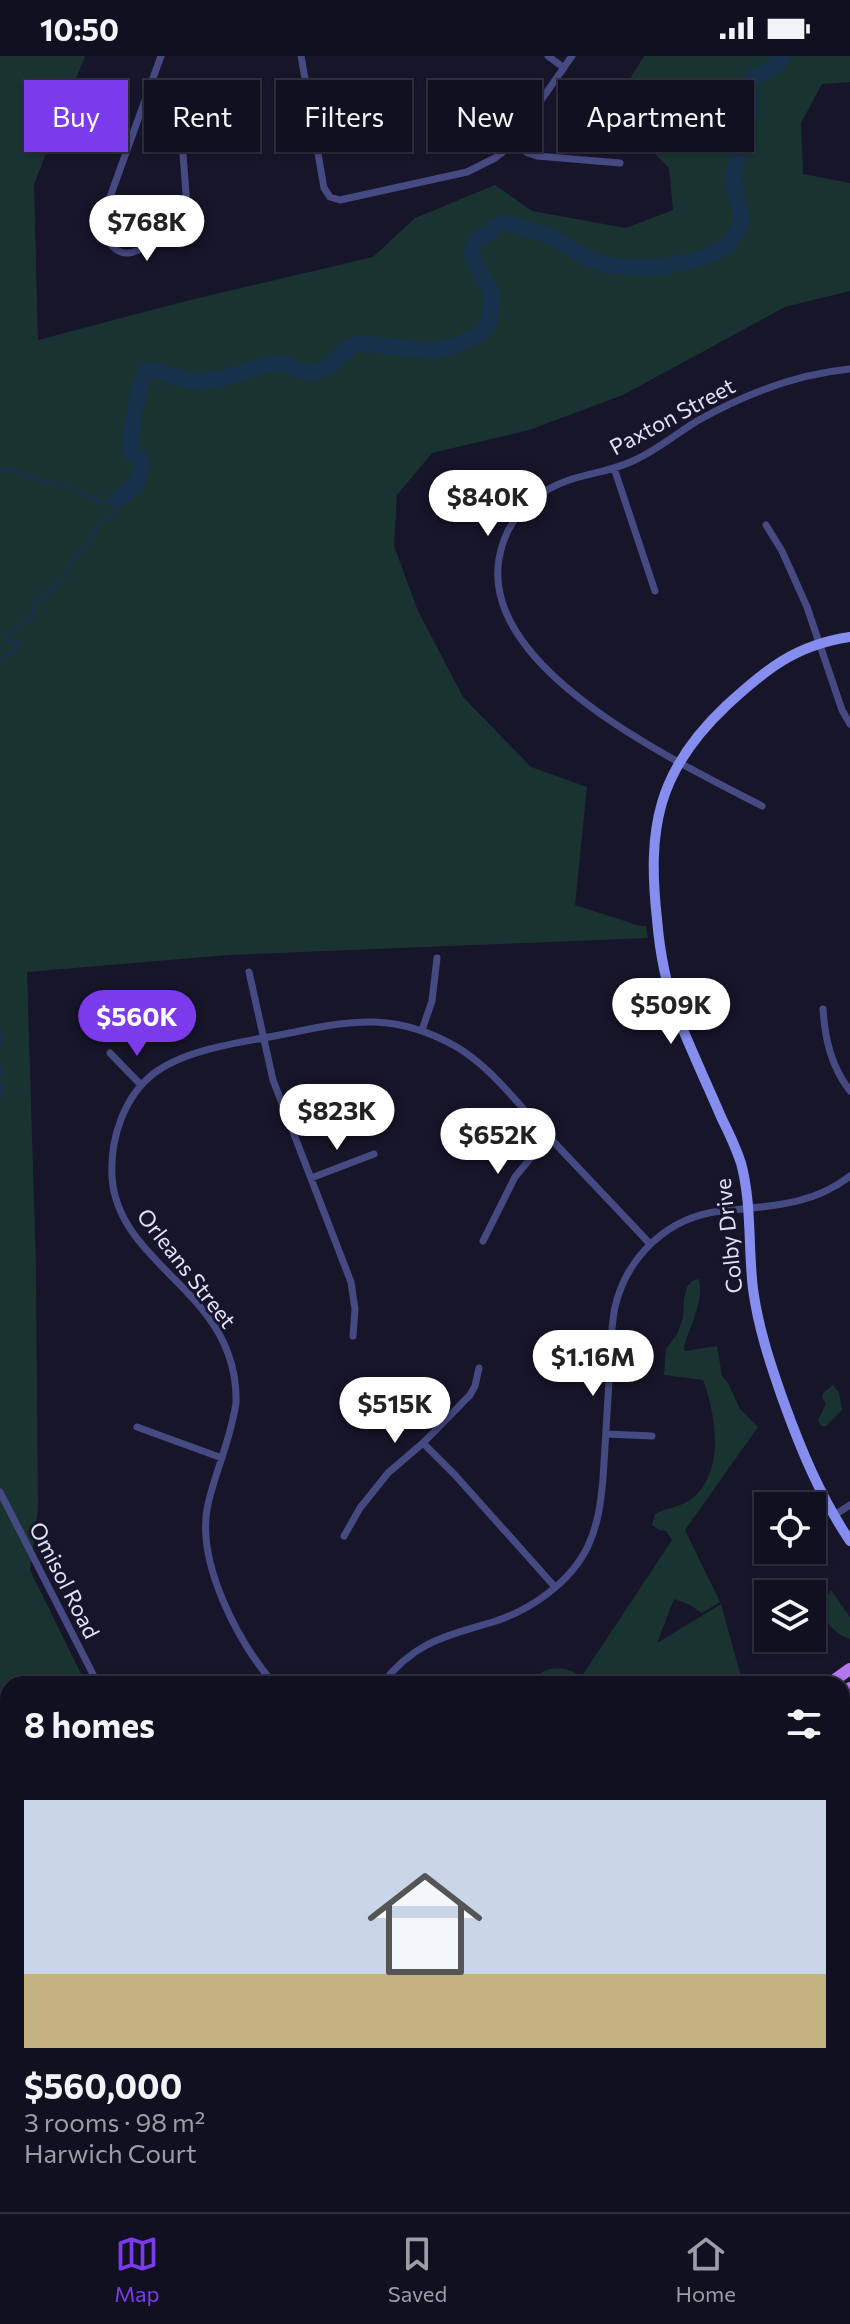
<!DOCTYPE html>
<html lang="en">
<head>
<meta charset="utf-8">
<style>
  :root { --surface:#111020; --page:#1a1929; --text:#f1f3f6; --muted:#9c9da5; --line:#30303e; --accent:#7c3aed }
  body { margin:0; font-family:Commissioner,sans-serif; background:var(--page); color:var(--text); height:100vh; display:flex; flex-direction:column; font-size:30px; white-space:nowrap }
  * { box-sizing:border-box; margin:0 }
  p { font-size:26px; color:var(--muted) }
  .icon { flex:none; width:44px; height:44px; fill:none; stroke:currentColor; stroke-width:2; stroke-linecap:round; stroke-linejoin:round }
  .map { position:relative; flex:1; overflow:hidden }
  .drawer { position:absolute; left:0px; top:1620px; width:850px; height:536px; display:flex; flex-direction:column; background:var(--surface); border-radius:24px 24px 0 0; box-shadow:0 2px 6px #0004,0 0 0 2px var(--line) }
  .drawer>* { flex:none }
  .banner { position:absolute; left:24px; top:24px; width:802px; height:72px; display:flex; gap:16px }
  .fabs { position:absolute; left:754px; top:1436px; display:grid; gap:16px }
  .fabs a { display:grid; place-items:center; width:72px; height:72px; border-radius:0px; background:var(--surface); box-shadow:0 2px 6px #0004,0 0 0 2px var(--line); font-size:40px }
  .price { position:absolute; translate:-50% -68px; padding:0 18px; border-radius:28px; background:#fff; color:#222; font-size:26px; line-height:52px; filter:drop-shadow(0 2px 4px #0008) }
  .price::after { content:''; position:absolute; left:50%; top:48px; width:24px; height:18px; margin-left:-12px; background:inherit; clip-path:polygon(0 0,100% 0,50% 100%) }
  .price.current { background:var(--accent); color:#fff }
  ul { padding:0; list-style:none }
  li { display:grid; align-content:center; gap:16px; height:424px; padding:0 24px }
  li span { display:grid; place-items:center; height:248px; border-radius:0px; color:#555 }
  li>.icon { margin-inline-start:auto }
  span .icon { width:144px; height:144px; fill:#fffc; stroke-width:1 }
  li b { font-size:34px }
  h2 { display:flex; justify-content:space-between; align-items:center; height:96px; padding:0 24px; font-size:34px }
  .chip { padding:0 28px; border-radius:0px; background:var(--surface); box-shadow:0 2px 6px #0004,0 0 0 2px var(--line); font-size:28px; line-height:72px }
  .chip.current { background:var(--accent); color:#fff }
  .status { display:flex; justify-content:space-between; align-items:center; height:56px; padding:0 40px; background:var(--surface); direction:ltr }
  .status svg { height:22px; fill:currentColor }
  .dock { display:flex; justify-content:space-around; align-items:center; height:112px; border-top:2px solid var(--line); background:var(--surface); font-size:22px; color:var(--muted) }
  .dock a { display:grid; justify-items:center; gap:4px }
  .dock .current { color:var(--accent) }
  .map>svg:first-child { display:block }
</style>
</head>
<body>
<div class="status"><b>10:50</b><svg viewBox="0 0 49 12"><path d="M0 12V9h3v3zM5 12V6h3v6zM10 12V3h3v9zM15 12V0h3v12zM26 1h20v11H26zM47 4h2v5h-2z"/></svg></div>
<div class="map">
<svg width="850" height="2156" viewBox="0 0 850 2156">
  <rect width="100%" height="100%" fill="#17152a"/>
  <path fill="#193330" d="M0,0H85L34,128L38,284L186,245L373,201L415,162L495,129L532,155L626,172L673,154L669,112L611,54L644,0H850V26L822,28L801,67L803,118L850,127V235L785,251L623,339L529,374L432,397L397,439L394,490L418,555L463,641L531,711L587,731L575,849L640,870H646L648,882L229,899L27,916L36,1209L38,1452L30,1514L86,1628H8V2148H56L57,2156H0Z
    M698,1223C706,1238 690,1272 684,1290L685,1295L717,1290L722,1320L728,1327L740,1353L758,1371L685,1474L720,1546L702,1557L688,1548L674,1543L657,1587L721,1548L743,1628H539L538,1619C552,1608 567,1612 582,1620L672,1484L666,1475L659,1474L652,1469L655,1458C666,1452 680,1451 690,1444C726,1418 716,1359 703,1324L664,1319L666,1293L677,1278L683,1262L684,1242L687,1231L692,1225Z
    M833,1329L839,1337L842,1354L826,1370H821L818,1364L826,1348L822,1342L823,1337Z
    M831,1534L850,1561V1583C832,1577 825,1564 818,1548L826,1543Z
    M850,1826V1982L842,1973V1827Z
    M398,2148H619L624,2156H401Z"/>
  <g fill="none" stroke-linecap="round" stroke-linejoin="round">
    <path stroke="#17304c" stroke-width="3" d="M0,415L11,414L31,422L70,431L100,447L116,445
      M0,606L19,590L17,586L7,585V581L22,569L23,566L31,562L36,546L52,533L65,519L76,498L89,488L92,476L99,471L103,464L114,459L117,444
      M0,975L4,981L0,988
      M0,1009L2,1013L0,1020
      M0,1027L2,1032L0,1041"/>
    <path stroke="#17304c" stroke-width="16" d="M117,444C133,433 140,425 142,406L138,400L131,397C128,384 139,328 146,315C158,312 182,326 200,325C225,325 249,313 273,307L286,308L302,316L314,317L328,311L347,293L359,287L432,295L454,290L478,279L489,266L493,239L472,201L473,191L477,183L488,178L495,170L504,166L550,180L591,204L613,210L655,212L669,210L703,202L725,191L737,177L742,164L733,124L742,83L750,64L749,26C759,17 778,11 783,0"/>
    <path stroke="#464a83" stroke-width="7" d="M301,0L324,132L330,141L340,144L467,116L495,102L507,93L572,0
      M548,0L564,12
      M150,31L166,39L180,58L187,151C186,158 185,164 179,169C172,176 139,196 129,197C120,198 113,192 108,185L106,170L110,141L161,0
      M512,86L528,97L537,100L620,107
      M614,412L655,535
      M766,469L782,495L807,551L842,654L850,668
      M762,750C682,708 480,615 499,503C503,478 515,458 535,442C569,416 600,421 635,404C657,394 676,378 697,365C743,339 797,318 850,313
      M249,916L273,1024L351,1226L355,1253L353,1280
      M823,953C825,983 831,1010 850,1035
      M422,974L432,945L437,902
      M110,997L141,1029
      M311,1122L374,1098
      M483,1185L515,1121L549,1080
      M137,1371L222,1402
      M606,1378L652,1380
      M423,1387L455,1419L555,1531
      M0,1436L98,1628
      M833,1460L850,1449
      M344,1480L360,1452L388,1417L423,1387L470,1339L475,1330L479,1312
      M274,1628C238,1586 195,1505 208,1448C216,1414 231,1382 236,1347C237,1314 226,1284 206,1258C173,1214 116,1182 112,1121C110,1084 123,1042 153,1018C187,992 244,986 285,978C315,972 344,965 375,966C403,967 430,976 455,990C487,1008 513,1042 538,1069C575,1109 613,1148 650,1188
      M382,1628C414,1586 446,1580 493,1566C531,1554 571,1526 588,1490C598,1469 601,1445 603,1423C605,1390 607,1358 609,1325C611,1301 610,1275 615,1251C627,1200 669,1160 722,1155C768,1150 812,1150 850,1120
      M147,2156L156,2148"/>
    <path stroke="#858def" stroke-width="10" d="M850,581C795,589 765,614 726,650C657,715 647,773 657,863C660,900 667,935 681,969C694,1000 708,1031 722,1063C729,1077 736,1092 741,1107C752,1148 748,1192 753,1233C758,1271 770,1307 783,1344C801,1394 820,1440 850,1485"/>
    <path stroke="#b577ed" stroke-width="12" d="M829,1628L850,1613
      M842,1637L850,1632
      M257,2156L265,2148
      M282,2156L290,2148"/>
  </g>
  <g text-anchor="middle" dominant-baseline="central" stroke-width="6" stroke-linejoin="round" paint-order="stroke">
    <g font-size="22" fill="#e2e2fb" stroke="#17152a">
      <text transform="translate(672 360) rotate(-28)">Paxton Street</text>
      <text transform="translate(728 1180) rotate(-96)">Colby Drive</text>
      <text transform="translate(187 1212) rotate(52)">Orleans Street</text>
      <text transform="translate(65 1524) rotate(63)">Omisol Road</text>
    </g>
  </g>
</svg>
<div class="fabs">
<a><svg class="icon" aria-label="locate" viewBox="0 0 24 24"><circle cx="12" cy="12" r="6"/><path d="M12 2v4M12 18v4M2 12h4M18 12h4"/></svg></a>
<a><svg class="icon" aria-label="layers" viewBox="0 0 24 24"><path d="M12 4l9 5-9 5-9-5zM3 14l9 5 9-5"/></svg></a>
</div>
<b class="price" style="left:147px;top:207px">$768K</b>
<b class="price" style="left:488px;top:482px">$840K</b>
<b class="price" style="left:671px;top:990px">$509K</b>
<b class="price current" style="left:137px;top:1002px">$560K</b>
<b class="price" style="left:337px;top:1096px">$823K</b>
<b class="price" style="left:498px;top:1120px">$652K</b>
<b class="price" style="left:593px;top:1342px">$1.16M</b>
<b class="price" style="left:395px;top:1389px">$515K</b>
<div class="banner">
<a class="chip current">Buy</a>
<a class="chip">Rent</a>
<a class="chip">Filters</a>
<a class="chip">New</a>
<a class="chip">Apartment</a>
</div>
<section class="drawer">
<h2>8 homes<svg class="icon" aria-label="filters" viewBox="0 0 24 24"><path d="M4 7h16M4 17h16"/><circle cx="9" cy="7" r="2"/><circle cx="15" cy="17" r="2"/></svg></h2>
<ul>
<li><span style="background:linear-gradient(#c9d6e8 70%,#c2b280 0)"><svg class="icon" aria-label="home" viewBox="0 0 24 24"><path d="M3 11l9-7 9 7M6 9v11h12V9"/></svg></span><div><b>$560,000</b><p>3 rooms · 98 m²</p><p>Harwich Court</p></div></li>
</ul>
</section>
</div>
<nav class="dock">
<a class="current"><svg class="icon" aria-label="map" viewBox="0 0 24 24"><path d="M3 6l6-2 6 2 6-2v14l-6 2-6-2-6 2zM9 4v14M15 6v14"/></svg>Map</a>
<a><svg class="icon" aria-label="saved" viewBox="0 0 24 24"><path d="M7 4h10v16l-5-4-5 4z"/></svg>Saved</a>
<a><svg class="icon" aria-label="home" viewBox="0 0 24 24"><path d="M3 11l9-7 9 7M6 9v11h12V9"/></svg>Home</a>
</nav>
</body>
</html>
